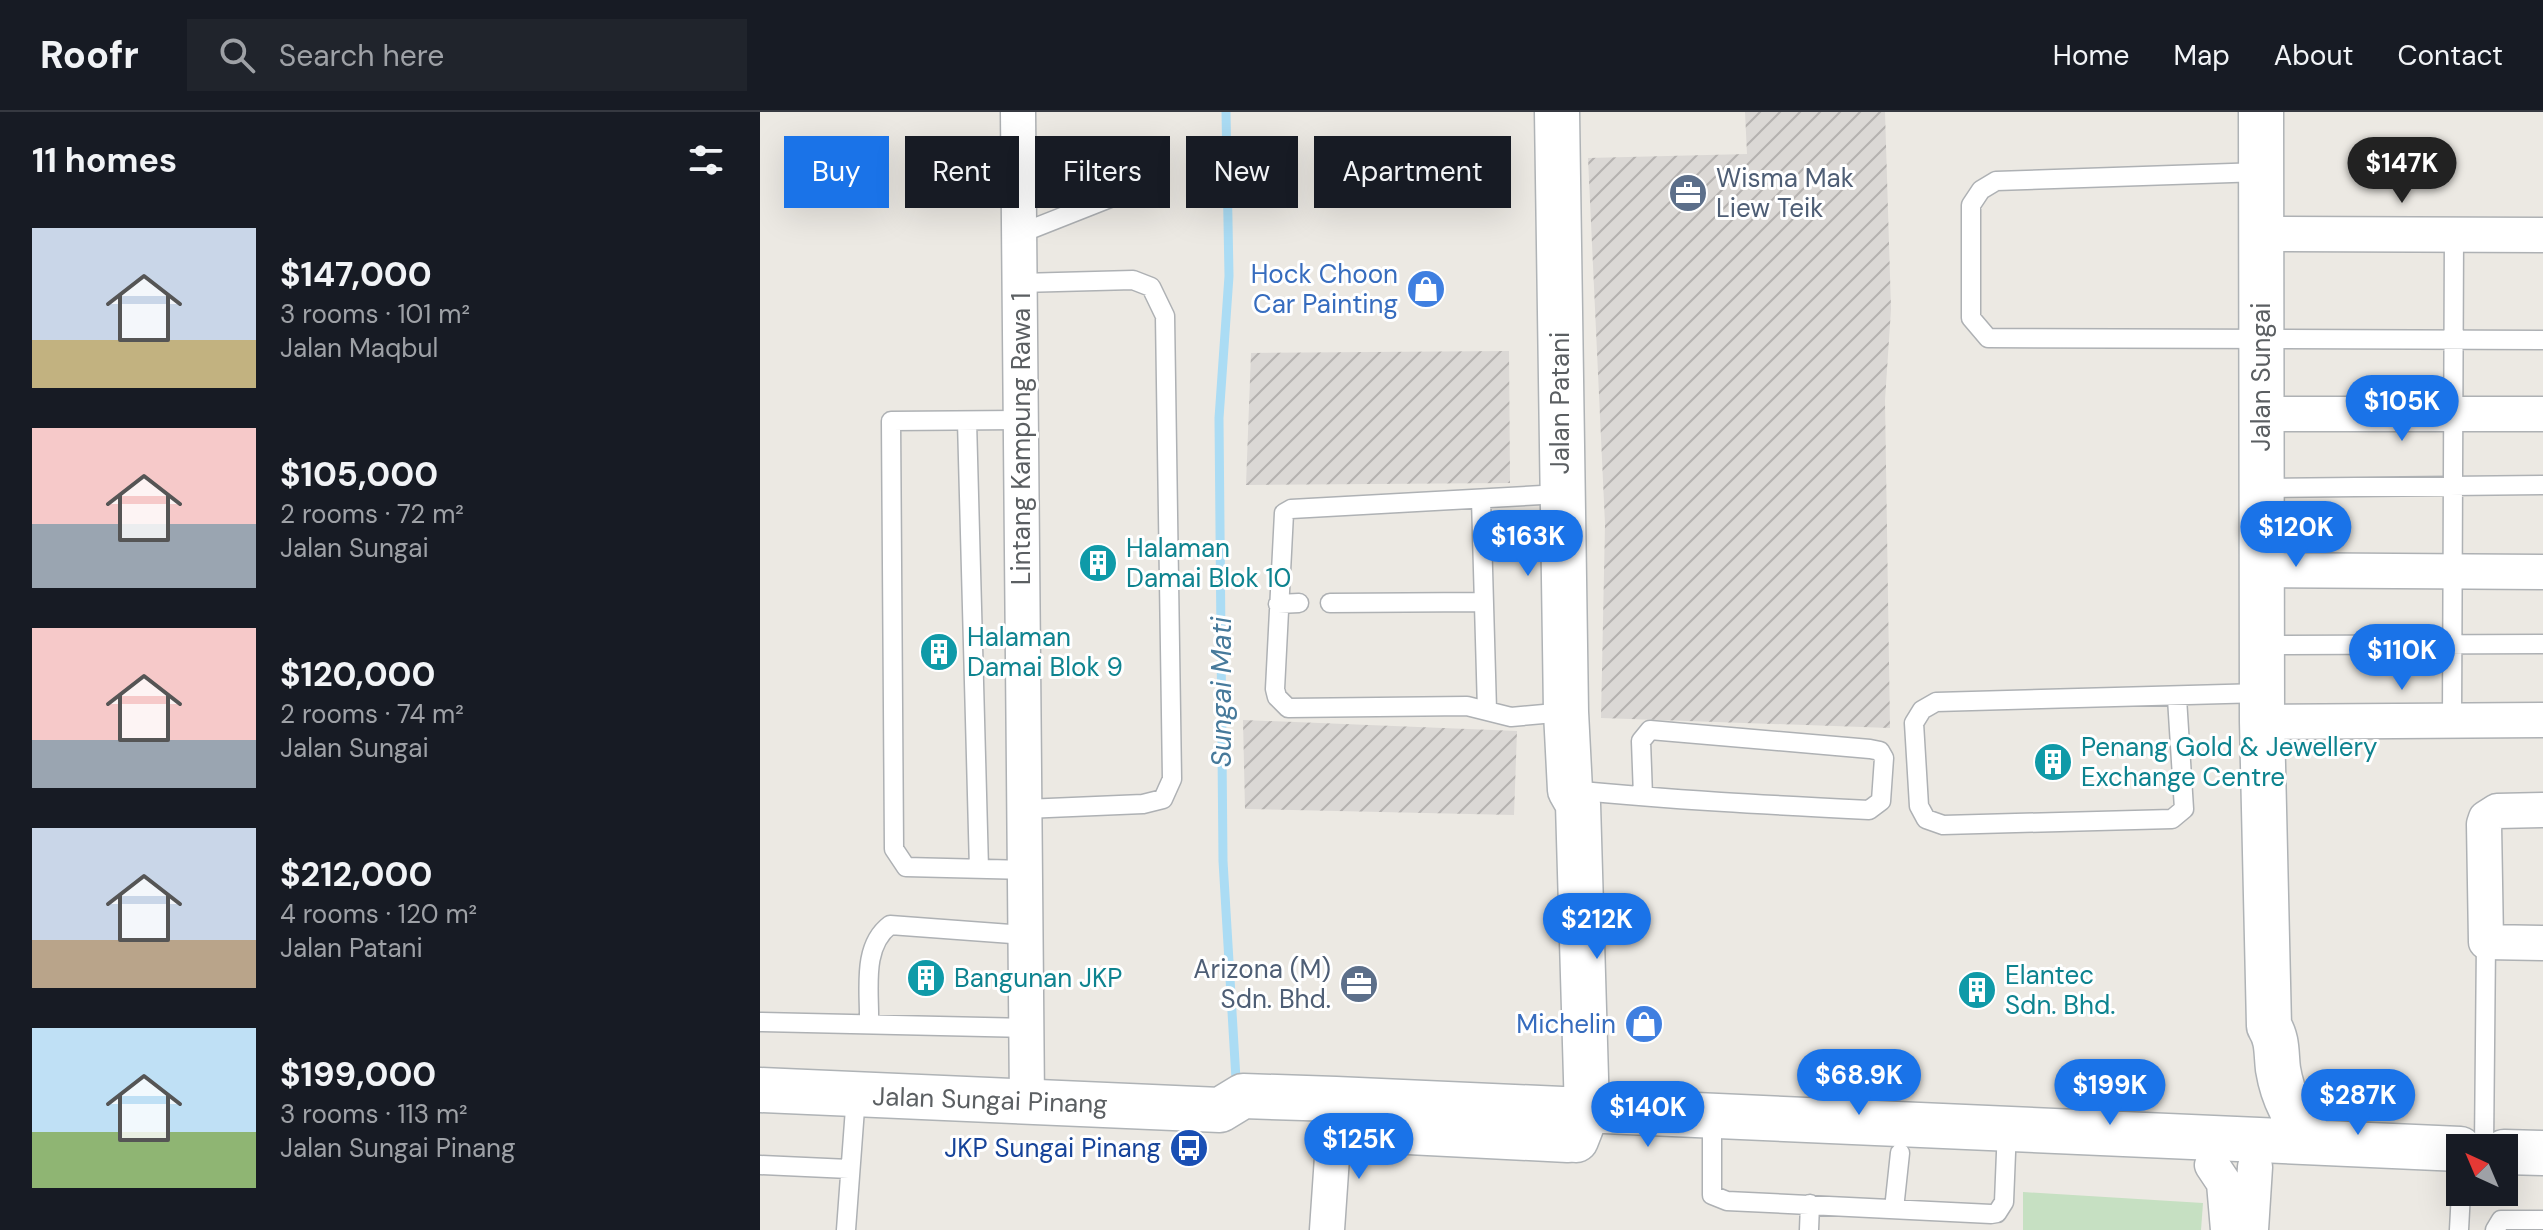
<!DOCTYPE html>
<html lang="en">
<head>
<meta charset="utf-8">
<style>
  :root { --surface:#171b24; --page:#20242c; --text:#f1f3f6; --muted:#9ea1a6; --line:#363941; --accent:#1a73e8 }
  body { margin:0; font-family:"DM Sans",sans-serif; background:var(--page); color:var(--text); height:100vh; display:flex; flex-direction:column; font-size:30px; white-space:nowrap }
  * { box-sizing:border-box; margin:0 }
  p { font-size:26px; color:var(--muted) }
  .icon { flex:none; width:44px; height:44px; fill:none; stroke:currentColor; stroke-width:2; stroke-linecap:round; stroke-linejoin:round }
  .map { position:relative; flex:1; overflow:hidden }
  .side { display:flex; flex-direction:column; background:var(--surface); width:760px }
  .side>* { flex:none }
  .guide { position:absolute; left:24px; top:24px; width:760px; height:72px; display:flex; gap:16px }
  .needle { width:52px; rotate:316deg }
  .controls { position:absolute; left:1686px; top:1022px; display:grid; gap:16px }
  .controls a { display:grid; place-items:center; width:72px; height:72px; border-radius:0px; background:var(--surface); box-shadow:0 8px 32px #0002; font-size:40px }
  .price { position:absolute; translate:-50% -68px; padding:0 18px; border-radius:28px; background:var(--accent); color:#fff; font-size:26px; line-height:52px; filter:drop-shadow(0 2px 4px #0008) }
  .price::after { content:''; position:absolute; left:50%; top:48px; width:24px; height:18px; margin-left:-12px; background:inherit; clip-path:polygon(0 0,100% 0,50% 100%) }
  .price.on { background:#222; color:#fff }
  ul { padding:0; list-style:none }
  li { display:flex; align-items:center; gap:24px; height:200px; padding:0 32px }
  li span { display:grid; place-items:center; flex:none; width:224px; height:160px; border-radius:0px; color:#555 }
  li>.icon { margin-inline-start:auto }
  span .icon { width:96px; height:96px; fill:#fffc; stroke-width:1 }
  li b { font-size:34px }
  h2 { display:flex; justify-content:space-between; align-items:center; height:96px; padding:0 32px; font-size:34px }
  .pill { padding:0 28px; border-radius:0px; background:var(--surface); box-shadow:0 8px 32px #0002; font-size:28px; line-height:72px }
  .pill.on { background:var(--accent); color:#fff }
  header { display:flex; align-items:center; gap:48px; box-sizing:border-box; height:112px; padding:0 40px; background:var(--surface); border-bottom:2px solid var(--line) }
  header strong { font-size:38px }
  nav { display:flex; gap:44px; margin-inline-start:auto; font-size:28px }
  .search { width:560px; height:72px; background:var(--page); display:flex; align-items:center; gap:20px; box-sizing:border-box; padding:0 28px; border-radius:0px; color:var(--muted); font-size:30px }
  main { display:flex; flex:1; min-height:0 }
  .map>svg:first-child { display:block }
</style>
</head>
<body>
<header>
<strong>Roofr</strong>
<div class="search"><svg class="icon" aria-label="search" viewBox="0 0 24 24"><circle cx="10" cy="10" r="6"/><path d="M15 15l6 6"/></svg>Search here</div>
<nav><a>Home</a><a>Map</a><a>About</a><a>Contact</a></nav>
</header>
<main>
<section class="side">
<h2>11 homes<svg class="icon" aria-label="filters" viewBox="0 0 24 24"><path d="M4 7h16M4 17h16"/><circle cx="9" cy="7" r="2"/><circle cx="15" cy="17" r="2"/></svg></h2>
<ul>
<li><span style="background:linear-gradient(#c9d6e8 70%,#c2b280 0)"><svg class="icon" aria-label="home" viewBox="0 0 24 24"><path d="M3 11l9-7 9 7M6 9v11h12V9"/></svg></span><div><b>$147,000</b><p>3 rooms · 101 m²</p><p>Jalan Maqbul</p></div></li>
<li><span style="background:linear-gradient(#f6c9c9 60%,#9aa5b1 0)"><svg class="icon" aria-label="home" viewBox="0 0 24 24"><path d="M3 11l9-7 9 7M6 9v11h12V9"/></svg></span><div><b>$105,000</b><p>2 rooms · 72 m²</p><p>Jalan Sungai</p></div></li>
<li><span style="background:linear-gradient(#f6c9c9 70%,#9aa5b1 0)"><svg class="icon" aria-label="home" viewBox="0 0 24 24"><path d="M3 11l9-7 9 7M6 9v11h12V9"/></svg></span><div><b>$120,000</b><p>2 rooms · 74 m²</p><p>Jalan Sungai</p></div></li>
<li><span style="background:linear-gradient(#c9d6e8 70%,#b9a48a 0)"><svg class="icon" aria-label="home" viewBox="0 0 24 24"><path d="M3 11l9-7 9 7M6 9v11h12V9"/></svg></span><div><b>$212,000</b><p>4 rooms · 120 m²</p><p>Jalan Patani</p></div></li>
<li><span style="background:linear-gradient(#bfe0f5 65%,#8fb573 0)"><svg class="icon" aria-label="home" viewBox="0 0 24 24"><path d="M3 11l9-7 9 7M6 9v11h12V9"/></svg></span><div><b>$199,000</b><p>3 rooms · 113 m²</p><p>Jalan Sungai Pinang</p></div></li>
</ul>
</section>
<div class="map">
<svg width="1783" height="1118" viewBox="0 0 1783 1118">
  <defs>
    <pattern id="industrial-furrows" width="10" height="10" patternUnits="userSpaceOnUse" patternTransform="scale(2)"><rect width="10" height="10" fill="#dbd8d5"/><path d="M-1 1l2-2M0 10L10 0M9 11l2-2" fill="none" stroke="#b5b2b0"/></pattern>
  </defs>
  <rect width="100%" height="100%" fill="#ece9e3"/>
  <path fill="url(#industrial-furrows)" d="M985,0H1125L1131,197L1125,288L1130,616L841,606L845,412L828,46L987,42Z
    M749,239L750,371L486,373L491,241Z
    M483,608L757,619L754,703L485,697Z"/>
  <path fill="#c6e0c2" d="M1263,1080L1443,1091L1441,1118H1263Z"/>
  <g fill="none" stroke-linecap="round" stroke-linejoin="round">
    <path stroke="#abdcf4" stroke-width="9" d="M466,0L469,164L459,306L463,749L476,967"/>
    <defs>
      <path id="lane" d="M1501,60L1236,69L1221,78L1211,93V206L1228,226L1783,228
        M259,122L373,77
        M260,171L373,168L391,175L405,204L412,667L403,687L383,692L265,697
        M261,308L131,309L134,737L146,755L265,758
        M207,309L219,757
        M1501,376L1783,373
        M800,382L531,397L524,401L515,577L517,585L528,596L707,594L751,605L806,600
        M721,387L727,598
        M570,491L722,490
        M518,492L539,491
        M1502,533L1783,532
        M1417,586L1424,697L1412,707L1183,713L1166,707L1159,694L1154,611L1162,598L1176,590L1502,581
        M1692,609L1694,122
        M813,678C911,688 1010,693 1109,698L1121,689L1124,646L1120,639L1110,637L890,618L881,629L883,684
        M0,910L268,916
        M109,912C110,879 101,835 130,813L266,823
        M952,1005V1083L967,1089L1231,1102L1237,1101L1244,1090L1247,1016
        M1724,1036L1726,830
        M0,1053L89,1057
        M1134,1097L1140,1041
        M86,1118L96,983
        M1049,1118L1050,1092
        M1699,1118L1701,1080
        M1735,1118L1741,1108H1783"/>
      <path id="street" d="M258,0L267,990
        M1501,122L1783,123
        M1501,302H1783
        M1502,458L1783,460
        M1502,610L1783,608
        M1783,698L1737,699L1726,706L1724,712L1726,830L1783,831
        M1452,1053L1464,1071L1468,1118
        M567,1118L576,987
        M1491,1118L1495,1055"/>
      <path id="secondary" d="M797,0L806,600L810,678L818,692L827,1000L816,1028
        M1501,0L1502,610L1509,914C1518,928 1516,941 1518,957C1523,987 1534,1006 1554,1029
        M0,978L460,998L483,984L576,987L1700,1037
        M609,1018L808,1028
        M1744,1040L1783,1041"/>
    </defs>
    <use href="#lane" stroke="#aeb1b4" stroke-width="21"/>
    <use href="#street" stroke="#aeb1b4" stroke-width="37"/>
    <use href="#secondary" stroke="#afb3b6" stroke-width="47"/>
    <use href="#lane" stroke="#fff" stroke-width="18"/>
    <use href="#street" stroke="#fff" stroke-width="34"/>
    <use href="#secondary" stroke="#fff" stroke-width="44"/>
  </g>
  <defs>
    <symbol id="office-disc" viewBox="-11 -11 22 22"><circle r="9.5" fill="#5c6f8a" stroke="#fff"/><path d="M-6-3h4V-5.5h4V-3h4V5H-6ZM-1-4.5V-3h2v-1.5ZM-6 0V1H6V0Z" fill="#fff"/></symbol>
    <symbol id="shop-disc" viewBox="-11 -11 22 22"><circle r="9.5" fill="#3f7fe0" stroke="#fff"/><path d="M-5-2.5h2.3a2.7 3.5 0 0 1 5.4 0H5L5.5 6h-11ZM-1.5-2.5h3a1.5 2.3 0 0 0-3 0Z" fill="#fff"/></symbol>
    <symbol id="building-disc" viewBox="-11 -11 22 22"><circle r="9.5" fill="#0f9aa8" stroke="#fff"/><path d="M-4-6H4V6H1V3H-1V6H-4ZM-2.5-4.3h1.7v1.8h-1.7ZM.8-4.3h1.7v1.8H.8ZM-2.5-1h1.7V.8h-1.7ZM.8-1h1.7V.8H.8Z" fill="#fff"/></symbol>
    <symbol id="bus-disc" viewBox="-11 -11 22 22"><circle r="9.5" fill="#1a4fb4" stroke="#fff"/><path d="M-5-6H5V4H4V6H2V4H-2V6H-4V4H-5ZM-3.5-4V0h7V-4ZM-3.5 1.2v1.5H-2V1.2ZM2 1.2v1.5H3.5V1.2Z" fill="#fff"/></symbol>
  </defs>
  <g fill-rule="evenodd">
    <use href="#office-disc" x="906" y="59" width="44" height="44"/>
    <use href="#shop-disc" x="644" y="155" width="44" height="44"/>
    <use href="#building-disc" x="316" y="429" width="44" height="44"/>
    <use href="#building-disc" x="157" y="518" width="44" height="44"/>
    <use href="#building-disc" x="1271" y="628" width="44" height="44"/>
    <use href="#building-disc" x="144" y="844" width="44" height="44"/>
    <use href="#office-disc" x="577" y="850" width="44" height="44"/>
    <use href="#building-disc" x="1195" y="856" width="44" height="44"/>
    <use href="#shop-disc" x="862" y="890" width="44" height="44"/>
    <use href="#bus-disc" x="407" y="1014" width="44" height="44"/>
  </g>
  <g text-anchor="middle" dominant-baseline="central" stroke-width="6" stroke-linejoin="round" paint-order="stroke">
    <g font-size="26" fill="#4e5e75" stroke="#fff" text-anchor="start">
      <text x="956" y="66">Wisma Mak<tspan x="956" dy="30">Liew Teik</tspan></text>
      <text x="571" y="857" text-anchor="end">Arizona (M)<tspan x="571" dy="30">Sdn. Bhd.</tspan></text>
    </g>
    <g font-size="26" fill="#366cbe" stroke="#fff" text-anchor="end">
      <text x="638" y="162">Hock Choon<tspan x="638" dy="30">Car Painting</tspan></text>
      <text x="856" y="912">Michelin</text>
    </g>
    <g font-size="26" fill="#5b5f62" stroke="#fff">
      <text transform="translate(1501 265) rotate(-90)">Jalan Sungai</text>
      <text transform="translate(800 291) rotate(-90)">Jalan Patani</text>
      <text transform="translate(261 327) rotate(-90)">Lintang Kampung Rawa 1</text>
      <text transform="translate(230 988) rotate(2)">Jalan Sungai Pinang</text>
    </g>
    <g font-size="26" fill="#0d838f" stroke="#fff" text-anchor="start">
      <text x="366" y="436">Halaman<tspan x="366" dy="30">Damai Blok 10</tspan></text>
      <text x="207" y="525">Halaman<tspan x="207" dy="30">Damai Blok 9</tspan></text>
      <text x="1321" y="635">Penang Gold &amp; Jewellery<tspan x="1321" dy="30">Exchange Centre</tspan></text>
      <text x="1245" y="863">Elantec<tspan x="1245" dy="30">Sdn. Bhd.</tspan></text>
      <text x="194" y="866">Bangunan JKP</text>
    </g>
    <g font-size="26" fill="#164399" stroke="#fff" text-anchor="end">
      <text x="401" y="1036">JKP Sungai Pinang</text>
    </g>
    <g font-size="28" font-style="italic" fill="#477a9b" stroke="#fff">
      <text transform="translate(461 580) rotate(-90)">Sungai Mati</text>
    </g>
  </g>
</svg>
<div class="controls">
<a><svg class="needle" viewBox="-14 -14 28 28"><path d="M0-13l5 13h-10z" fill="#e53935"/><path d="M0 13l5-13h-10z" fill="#9ea1a6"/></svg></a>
</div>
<b class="price on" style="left:1642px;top:93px">$147K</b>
<b class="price" style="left:1642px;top:331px">$105K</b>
<b class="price" style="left:1536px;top:457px">$120K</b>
<b class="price" style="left:768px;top:466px">$163K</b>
<b class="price" style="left:1642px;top:580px">$110K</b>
<b class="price" style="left:837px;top:849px">$212K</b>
<b class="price" style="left:1099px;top:1005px">$68.9K</b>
<b class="price" style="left:1350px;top:1015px">$199K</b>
<b class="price" style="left:1598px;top:1025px">$287K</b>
<b class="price" style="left:888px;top:1037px">$140K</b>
<b class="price" style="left:599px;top:1069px">$125K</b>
<div class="guide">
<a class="pill on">Buy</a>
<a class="pill">Rent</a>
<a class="pill">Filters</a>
<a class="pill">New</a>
<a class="pill">Apartment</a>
</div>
</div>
</main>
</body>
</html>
